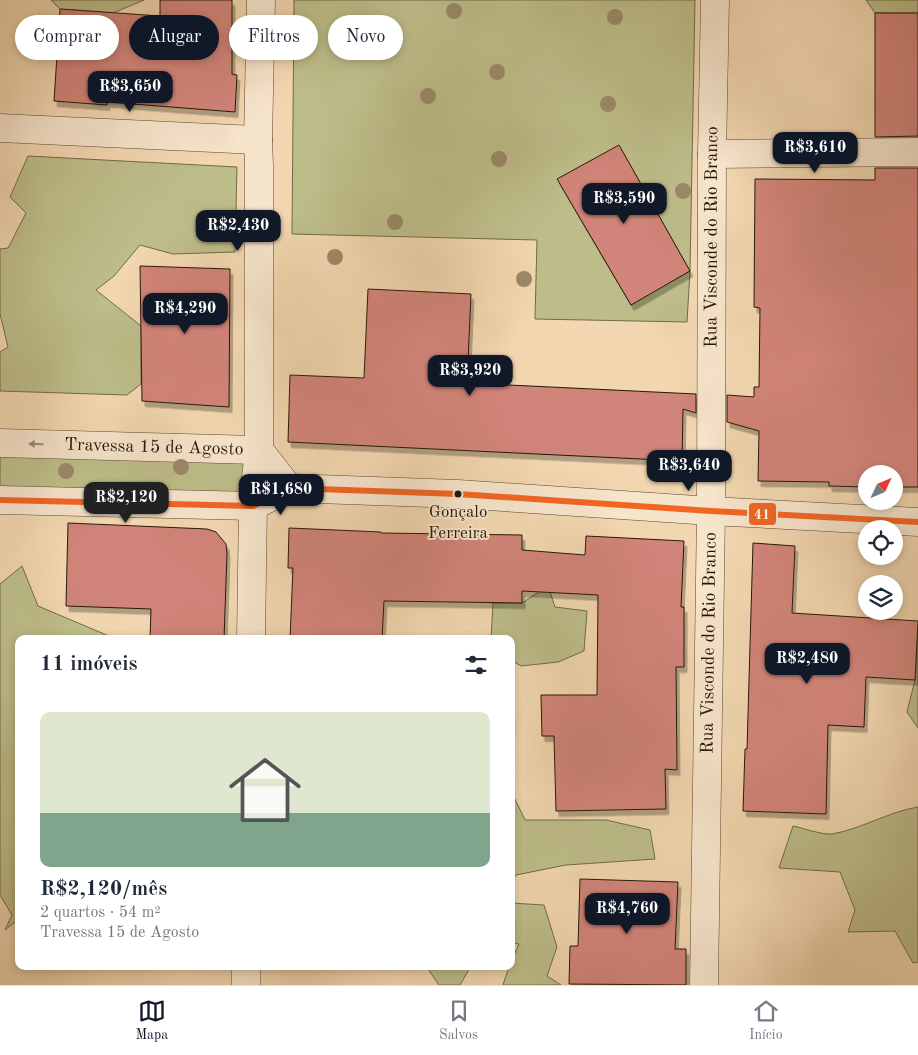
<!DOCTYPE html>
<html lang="pt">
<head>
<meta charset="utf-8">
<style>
  :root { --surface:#fff; --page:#f2f2f3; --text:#1f2937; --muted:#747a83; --line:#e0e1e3; --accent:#111827 }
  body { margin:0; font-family:"Old Standard TT",serif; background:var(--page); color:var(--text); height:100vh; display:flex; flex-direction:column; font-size:19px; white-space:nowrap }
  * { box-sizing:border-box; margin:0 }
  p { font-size:16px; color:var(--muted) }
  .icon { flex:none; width:28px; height:28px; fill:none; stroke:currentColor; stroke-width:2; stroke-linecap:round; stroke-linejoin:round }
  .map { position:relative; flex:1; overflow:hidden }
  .sheet { position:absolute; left:15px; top:635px; width:500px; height:335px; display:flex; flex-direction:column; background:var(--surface); border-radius:10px; box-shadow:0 2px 8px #0003 }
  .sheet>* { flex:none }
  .guide { position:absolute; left:15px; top:15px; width:500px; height:45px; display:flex; gap:10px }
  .needle { width:32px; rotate:46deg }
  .buttons { position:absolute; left:858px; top:465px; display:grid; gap:10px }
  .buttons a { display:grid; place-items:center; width:45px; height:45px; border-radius:50%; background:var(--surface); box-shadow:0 2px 8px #0003; font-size:25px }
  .price { position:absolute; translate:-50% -42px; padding:0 11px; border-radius:10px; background:var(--accent); color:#fff; font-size:16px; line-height:32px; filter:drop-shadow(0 1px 2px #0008) }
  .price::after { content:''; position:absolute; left:50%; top:30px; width:15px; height:11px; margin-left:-8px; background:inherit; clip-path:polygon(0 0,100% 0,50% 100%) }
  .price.on { background:#222; color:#fff }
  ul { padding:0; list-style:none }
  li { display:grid; align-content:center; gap:10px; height:265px; padding:0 25px }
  li span { display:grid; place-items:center; height:155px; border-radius:10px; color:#555 }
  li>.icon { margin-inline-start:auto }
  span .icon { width:90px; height:90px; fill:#fffc; stroke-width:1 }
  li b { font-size:21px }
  h2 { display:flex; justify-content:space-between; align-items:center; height:60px; padding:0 25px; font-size:21px }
  .chip { padding:0 18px; border-radius:22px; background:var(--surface); box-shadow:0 2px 8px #0003; font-size:18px; line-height:45px }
  .chip.on { background:var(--accent); color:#fff }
  .menu { display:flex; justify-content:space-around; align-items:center; height:70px; border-top:1px solid var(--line); background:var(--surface); font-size:14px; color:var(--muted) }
  .menu a { display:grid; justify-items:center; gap:2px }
  .menu .on { color:var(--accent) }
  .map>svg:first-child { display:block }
</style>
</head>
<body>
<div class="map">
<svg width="918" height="985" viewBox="0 0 918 985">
  <defs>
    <filter id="shadow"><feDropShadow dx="3" dy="5.5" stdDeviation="0" flood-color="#0004"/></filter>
  </defs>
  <rect width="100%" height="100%" fill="#f1d6af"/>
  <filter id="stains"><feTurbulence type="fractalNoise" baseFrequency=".004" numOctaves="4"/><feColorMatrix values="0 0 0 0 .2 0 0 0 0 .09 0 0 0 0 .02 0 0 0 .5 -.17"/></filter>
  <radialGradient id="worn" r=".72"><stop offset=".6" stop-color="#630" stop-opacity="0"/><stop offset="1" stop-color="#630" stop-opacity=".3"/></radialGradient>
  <path fill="#bdbd89" stroke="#726a48" d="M51,0H144L113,13L60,9Z
    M294,0H695L690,271L687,322L535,319L537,240L292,234Z
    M866,0H918V13H875Z
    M28,156L237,167L235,252L173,254L140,245L114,276L96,290L141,326V384L127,395L0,391V352L8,347L0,314V249L8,248L26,213L10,197Z
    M0,443L259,450L253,506L0,500Z
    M22,566L38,606L116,639H19V919L5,930L12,915L0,895V584Z
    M548,586L555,607L587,611L584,651L558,662L521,666L511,660V639H491L493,603H522Z
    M918,629V728L907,712L915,680Z
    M511,791L525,820H606L650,830L655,859L566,865L516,875L511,883Z
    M918,807V962L913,963L895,931L848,932L855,910L840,872L779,868L793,826C803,828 822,835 832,834C861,829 888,812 918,807Z
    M511,903L544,905L557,947L547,976L561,985H503L509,966H511V962L519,944L511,943Z
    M426,966H471L460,985H439Z"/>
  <path fill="#d18479" stroke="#261806" filter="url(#shadow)" d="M160,0H232V74L237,75L235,112L107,102V105L54,101L60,9L160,16Z
    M875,13H918V136L875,137Z
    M619,145L690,271L631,305L557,179Z
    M875,168H918V487H894V474H866V487L829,486V482L758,481L759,431L727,422V395L754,397V387H759L760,308L754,307L755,179L875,180Z
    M140,266L230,269L229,407L142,401Z
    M368,289L471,294L467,383L696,394V413L683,409L682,461L288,442L290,375L364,378Z
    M68,523L207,529L216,532L226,544L227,554L224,639H150L151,609L66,606Z
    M289,528L381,532V533L522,535V550L585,555L586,536L684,541L681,607H684V667H676L677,770L665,769L666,809L556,811L554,736H542L541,695H597L598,595L522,591V603L384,601L382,639H290L293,568H288Z
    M753,543L795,546L792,613L918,621L915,680L866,677L864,727L828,725L826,814L743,811L745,749H747Z
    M580,879L678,882L675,949H686V985L569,984L570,946H578Z"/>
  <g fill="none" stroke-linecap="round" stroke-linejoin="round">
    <defs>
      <g id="minor">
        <path d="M0,128L258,140"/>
        <path d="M712,154L918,152"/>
        <path id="s1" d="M0,443L259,450L289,488"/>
        <path d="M0,500L253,506L289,488L458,494L711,511L918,522"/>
        <path d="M251,639L253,506L259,450V165L258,140L261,0"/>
        <path d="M246,985V966"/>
        <path id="s2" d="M704,985L711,511L712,154L715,0"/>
      </g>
    </defs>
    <use href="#minor" stroke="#594830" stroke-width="29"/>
    <use href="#minor" stroke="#f6e4cb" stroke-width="28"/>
    <defs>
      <path id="bus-1" d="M0,500L253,506L289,488L458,494L711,511L918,522"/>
    </defs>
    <use href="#bus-1" stroke="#f6e4cb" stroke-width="10"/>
    <use href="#bus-1" stroke="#f26522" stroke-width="6"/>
  </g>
  <g fill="#9a8968">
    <circle cx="454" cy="11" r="8"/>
    <circle cx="615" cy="17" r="8"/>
    <circle cx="361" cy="40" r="8"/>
    <circle cx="497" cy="72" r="8"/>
    <circle cx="428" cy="96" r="8"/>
    <circle cx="608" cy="104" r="8"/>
    <circle cx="499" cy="159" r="8"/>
    <circle cx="683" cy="191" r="8"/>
    <circle cx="395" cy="222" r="8"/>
    <circle cx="335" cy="257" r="8"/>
    <circle cx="524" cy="279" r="8"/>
    <circle cx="181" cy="467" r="8"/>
    <circle cx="66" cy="471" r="8"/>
  </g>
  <defs><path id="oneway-solid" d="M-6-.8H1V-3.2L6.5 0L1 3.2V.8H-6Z" transform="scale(1.25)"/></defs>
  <use fill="#988872" href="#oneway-solid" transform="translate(36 444) rotate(-178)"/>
  <circle fill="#261806" stroke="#f6e4cb" stroke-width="2" cx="458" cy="494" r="4.5"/>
  <g text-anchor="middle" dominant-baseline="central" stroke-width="4" stroke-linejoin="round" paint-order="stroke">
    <g font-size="17" fill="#261806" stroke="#f6e4cb">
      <text x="458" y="512">Gonçalo<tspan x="458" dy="21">Ferreira</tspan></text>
    </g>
    <g font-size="18" fill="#261806" stroke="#f6e4cb">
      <text stroke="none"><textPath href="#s2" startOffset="748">Rua Visconde do Rio Branco</textPath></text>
      <text stroke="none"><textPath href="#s1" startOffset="154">Travessa 15 de Agosto</textPath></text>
      <text stroke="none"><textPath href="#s2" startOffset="342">Rua Visconde do Rio Branco</textPath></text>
    </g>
  </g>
  <rect stroke="#f6e4cb" stroke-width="2" x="748" y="502" width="29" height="24" rx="5" fill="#f26522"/>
  <g font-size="14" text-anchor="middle" font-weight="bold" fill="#fff">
    <text x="762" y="519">41</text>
  </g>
  <rect width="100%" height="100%" filter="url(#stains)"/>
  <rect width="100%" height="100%" fill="url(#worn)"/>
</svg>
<div class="buttons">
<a><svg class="needle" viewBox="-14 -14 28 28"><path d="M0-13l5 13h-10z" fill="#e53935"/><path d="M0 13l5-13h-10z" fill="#747a83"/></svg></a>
<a><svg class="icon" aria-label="locate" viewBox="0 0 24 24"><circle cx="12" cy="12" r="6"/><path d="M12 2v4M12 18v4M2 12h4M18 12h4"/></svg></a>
<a><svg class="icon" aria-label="layers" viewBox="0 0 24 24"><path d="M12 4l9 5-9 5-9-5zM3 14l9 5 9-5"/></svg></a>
</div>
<b class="price" style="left:130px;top:113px">R$3,650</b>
<b class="price" style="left:815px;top:174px">R$3,610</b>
<b class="price" style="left:624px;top:225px">R$3,590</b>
<b class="price" style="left:238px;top:252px">R$2,430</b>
<b class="price" style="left:185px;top:335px">R$4,290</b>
<b class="price" style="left:470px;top:397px">R$3,920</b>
<b class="price" style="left:689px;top:492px">R$3,640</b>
<b class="price" style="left:281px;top:516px">R$1,680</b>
<b class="price on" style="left:126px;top:524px">R$2,120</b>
<b class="price" style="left:807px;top:685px">R$2,480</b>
<b class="price" style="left:627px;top:935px">R$4,760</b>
<div class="guide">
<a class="chip">Comprar</a>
<a class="chip on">Alugar</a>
<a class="chip">Filtros</a>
<a class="chip">Novo</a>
</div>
<section class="sheet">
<h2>11 imóveis<svg class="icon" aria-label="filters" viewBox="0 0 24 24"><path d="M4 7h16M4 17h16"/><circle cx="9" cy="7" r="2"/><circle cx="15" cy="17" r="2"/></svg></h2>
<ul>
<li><span style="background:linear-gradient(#dfe7d0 65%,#7fa58c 0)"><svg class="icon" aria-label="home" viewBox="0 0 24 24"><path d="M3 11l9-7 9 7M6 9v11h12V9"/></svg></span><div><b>R$2,120/mês</b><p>2 quartos · 54 m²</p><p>Travessa 15 de Agosto</p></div></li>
</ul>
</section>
</div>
<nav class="menu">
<a class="on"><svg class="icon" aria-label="map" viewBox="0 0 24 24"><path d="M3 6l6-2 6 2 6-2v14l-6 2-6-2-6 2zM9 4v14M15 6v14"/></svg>Mapa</a>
<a><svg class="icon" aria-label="saved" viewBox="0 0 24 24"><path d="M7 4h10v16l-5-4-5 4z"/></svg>Salvos</a>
<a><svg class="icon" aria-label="home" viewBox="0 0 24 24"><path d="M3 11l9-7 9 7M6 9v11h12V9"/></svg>Início</a>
</nav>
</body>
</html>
